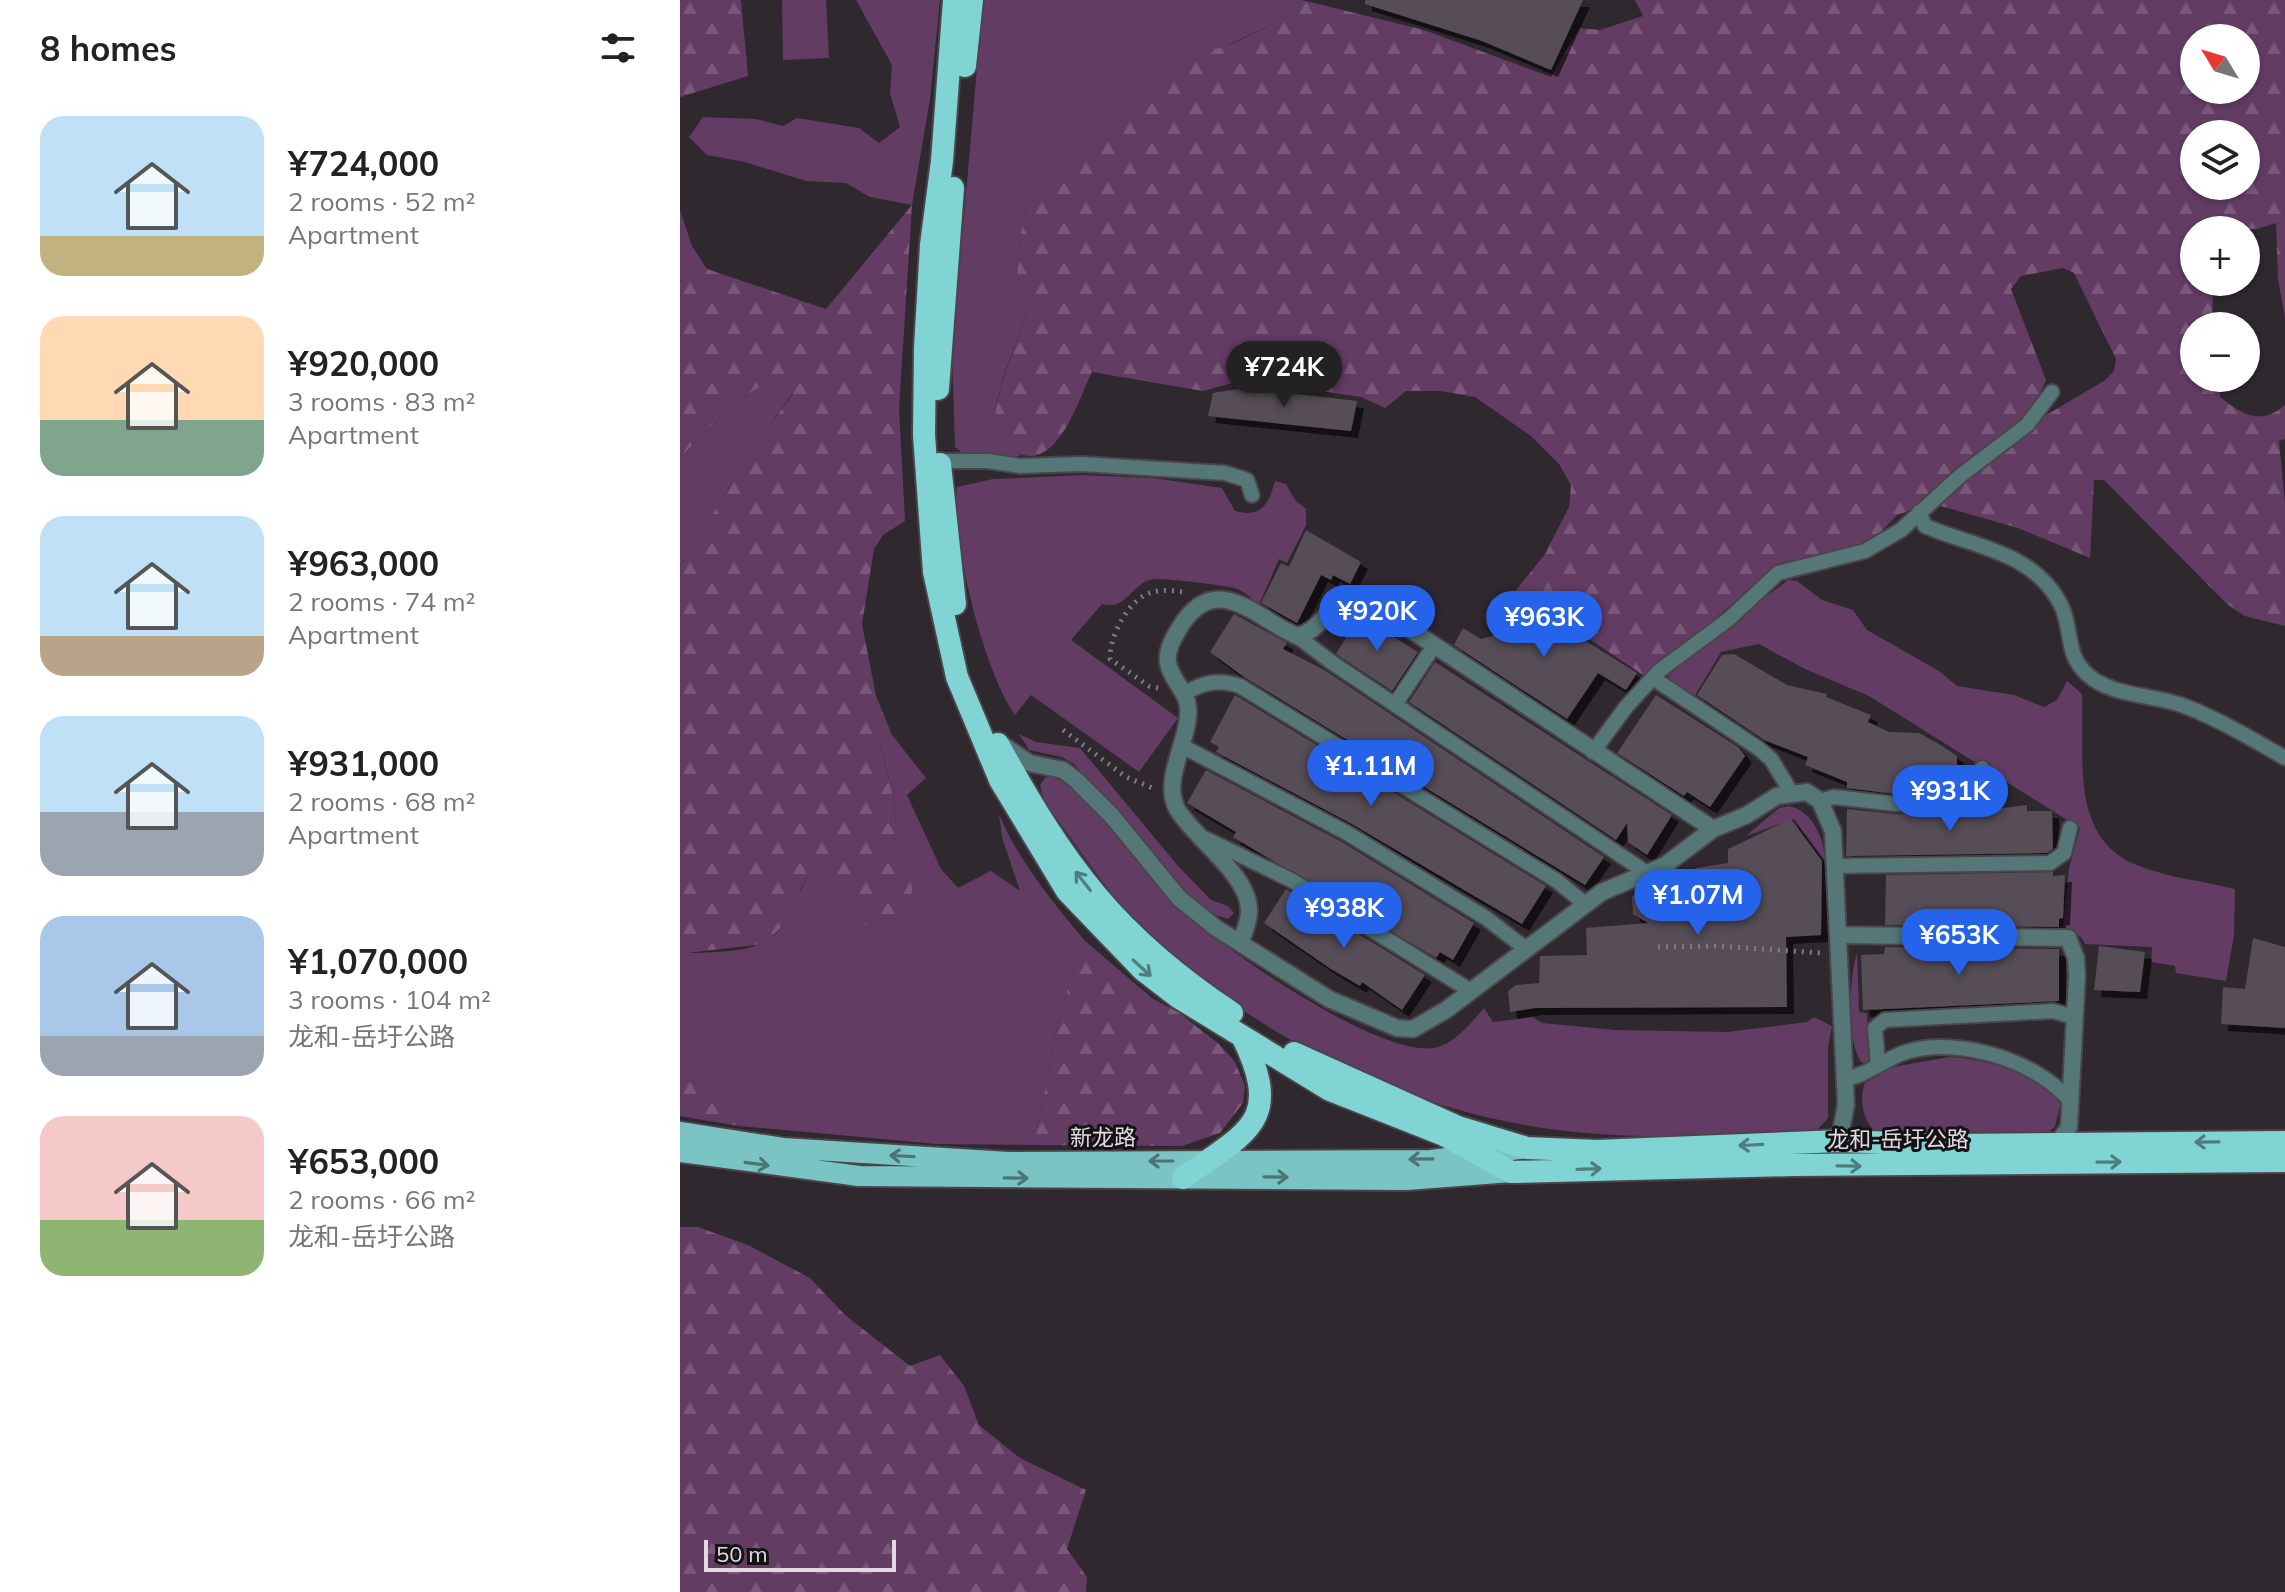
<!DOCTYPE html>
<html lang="en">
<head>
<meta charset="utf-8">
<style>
  :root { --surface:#fff; --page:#f6f6f6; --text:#222; --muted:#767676; --accent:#2563eb }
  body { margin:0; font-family:Mulish,"Noto Sans SC",sans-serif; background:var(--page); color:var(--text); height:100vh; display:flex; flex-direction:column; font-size:30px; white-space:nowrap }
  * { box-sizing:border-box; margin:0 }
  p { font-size:26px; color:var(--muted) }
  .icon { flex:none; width:44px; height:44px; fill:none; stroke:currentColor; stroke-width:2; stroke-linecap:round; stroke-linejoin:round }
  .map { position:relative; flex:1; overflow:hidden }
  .details { display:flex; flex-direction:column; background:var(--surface); width:680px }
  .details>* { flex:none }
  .needle { width:52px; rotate:308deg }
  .tools { position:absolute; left:1500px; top:24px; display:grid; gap:16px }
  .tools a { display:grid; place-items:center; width:80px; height:80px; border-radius:50%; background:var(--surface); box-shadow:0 2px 6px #0004; font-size:40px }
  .scale { position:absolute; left:24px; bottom:20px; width:192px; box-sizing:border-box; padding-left:8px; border:4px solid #e0dbe0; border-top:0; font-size:22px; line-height:28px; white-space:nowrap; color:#e0dbe0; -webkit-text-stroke:6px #151215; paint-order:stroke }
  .price { position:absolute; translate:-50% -68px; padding:0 18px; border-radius:28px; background:var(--accent); color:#fff; font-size:26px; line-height:52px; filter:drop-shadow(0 2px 4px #0008) }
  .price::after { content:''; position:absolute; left:50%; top:48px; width:24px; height:18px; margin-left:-12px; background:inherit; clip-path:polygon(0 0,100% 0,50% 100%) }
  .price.on { background:#222; color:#fff }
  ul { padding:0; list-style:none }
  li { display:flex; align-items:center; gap:24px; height:200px; padding:0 40px }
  li span { display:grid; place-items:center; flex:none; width:224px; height:160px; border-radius:24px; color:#555 }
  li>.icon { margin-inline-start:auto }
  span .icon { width:96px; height:96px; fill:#fffc; stroke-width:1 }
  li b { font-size:34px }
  h2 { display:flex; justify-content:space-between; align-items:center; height:96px; padding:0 40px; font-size:34px }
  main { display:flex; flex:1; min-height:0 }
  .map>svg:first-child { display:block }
</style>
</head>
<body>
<main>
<section class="details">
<h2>8 homes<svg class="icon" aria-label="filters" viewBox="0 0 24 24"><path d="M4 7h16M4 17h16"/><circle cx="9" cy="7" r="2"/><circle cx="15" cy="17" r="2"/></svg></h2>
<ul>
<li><span style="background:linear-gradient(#bfe0f5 75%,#c2b280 0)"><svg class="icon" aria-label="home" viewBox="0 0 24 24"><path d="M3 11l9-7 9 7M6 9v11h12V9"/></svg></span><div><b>¥724,000</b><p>2 rooms · 52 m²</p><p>Apartment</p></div></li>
<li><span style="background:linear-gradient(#ffd9b3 65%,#7fa58c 0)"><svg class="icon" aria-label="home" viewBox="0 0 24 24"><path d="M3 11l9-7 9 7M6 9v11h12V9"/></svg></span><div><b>¥920,000</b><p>3 rooms · 83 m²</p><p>Apartment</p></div></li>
<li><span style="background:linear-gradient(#bfe0f5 75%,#b9a48a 0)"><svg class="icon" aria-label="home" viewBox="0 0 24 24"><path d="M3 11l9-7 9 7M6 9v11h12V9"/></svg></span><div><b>¥963,000</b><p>2 rooms · 74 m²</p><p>Apartment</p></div></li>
<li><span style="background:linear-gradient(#bfe0f5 60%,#9aa5b1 0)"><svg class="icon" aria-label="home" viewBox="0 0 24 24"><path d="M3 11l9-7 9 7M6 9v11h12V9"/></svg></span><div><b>¥931,000</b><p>2 rooms · 68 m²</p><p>Apartment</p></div></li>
<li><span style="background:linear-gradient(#a9c7e8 75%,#9aa5b1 0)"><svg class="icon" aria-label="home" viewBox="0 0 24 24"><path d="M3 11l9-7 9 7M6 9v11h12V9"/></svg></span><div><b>¥1,070,000</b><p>3 rooms · 104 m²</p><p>龙和-岳圩公路</p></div></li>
<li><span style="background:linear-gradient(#f6c9c9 65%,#8fb573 0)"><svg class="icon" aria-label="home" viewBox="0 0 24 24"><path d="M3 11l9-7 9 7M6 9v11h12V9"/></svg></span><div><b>¥653,000</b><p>2 rooms · 66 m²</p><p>龙和-岳圩公路</p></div></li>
</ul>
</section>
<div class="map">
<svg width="1605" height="1592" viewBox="0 0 1605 1592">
  <defs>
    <pattern id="forest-firs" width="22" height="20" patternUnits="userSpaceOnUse" patternTransform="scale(2)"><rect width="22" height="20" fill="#633c64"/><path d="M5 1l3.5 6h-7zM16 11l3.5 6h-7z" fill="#79587a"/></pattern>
    <filter id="shadow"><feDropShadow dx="7" dy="7" stdDeviation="0" flood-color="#0009"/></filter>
  </defs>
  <rect width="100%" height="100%" fill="#2f282f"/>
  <path fill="#633c64" d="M102,0H146L149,58L103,60Z
    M176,0H260L250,99L232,205L190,197L166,183L126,181L65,162L27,155L9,137L23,117L76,119L103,126L117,118L179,128L199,143L220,127L210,93L212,65Z
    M303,0H622L591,25L483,75L457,103L371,176L346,210L340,236L337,276L350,304C342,332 309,401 316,427C320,442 328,447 341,455L334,458L284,454L275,447L272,354Z
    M0,210L12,246L27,269L0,282Z
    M80,387L113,393L75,445L0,567V458L51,405Z
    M402,475L473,478L542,488L555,511C582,518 588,505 595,481L606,484L615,500L626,509V525L607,563L599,559L578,607C572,598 565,591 554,588C545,585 483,578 474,579C450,583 448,611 422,604L391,640L498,718L459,772L351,695L335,715C304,671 271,541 277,487L313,479Z
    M1108,580L1117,581L1142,600L1173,610L1187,630L1259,671L1277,686L1334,695L1364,707L1377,700L1387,681L1402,694C1405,758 1388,839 1459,866C1490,878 1523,881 1555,889L1554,935L1546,981L1496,973L1495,966L1471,962L1472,947L1405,944L1401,937L1383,928L1389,869L1400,828L1189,696L1125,669L1079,644L1041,652L1014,697L988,682L989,671Z
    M339,734L356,742L400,748L498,866L531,900L548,906L554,913L548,919C496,907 432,805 394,764L382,757L349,750Z
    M212,735L246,778L227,795L261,869L278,888L311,871L340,891L322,837L319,814C339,862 372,901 405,941L395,961L376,1033L354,1145L257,1144L59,1126C44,1106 26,1083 0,1079V950C11,955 25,952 37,952C111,948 101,921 132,869L169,898L214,846L216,809L200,742Z
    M373,776C425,807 453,863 495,904C537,945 695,1056 753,1048C774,1045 791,1023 804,1008L813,1022L853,1017L862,1023L935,1030L1047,1032L1127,1022L1134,1017L1152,1026L1148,1047V1118L1136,1131C1060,1134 982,1140 906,1133C740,1119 577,1043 460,925C423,887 395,843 364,801L360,785L365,778Z
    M1109,806C1133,811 1144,839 1146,862L1114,819L1066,836L1099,808Z
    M1177,953L1179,1012L1187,1013L1189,1057L1188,1062L1182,1063C1166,1044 1169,977 1177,953Z
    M1269,1057C1307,1059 1355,1073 1381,1102L1375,1127L1360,1137L1198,1135C1184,1123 1178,1100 1185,1083L1213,1067Z"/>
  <path fill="url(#forest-firs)" fill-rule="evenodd" d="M0,0H61L68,76L0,97Z
    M622,0L744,30L871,77L899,28L920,30L963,16L955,0H1605V318L1598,279L1596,223L1577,229L1514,230V282H1533L1532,326H1514V378H1538L1540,397C1563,415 1580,426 1605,405V439L1599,441L1605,503V626L1565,616L1548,605L1424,480H1414L1410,558L1338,528L1257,505L1356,421L1424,381L1434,371L1436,359L1394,273L1383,268L1341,276L1331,289L1366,380L1348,418L1237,508L1217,515L1189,544L1100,563L966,677L842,594H833L865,554L889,507L891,485L879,464L851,436L795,397L761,391H726L705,408L681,397L615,387L563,380L523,391L412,372C399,398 377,474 336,452C326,446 316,437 315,424C313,396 341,334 350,304L337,276L340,236L346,210L371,176L457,103L483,75L513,56L554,43L591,25ZM1514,38H1566V90H1514ZM1514,134H1566V186H1514Z
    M232,205L219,409L225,521L203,535L194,549L182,624L196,696L212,735L200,743L216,809L214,846C236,869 234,882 229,912L205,922L177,925L169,898L132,869L121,888L111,917L85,944L6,953L0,950V567L75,445L113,394L80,387L51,405L0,458V282L27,269L146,309Z
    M405,941L473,999L498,1012L539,1044L555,1062L565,1086L563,1103L540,1133L502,1146L354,1145L376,1033L395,961Z
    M0,1079C28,1083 44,1105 59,1126L0,1116Z
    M0,1227H18L68,1245L130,1278L165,1315L230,1366L260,1355L284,1386L299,1425L340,1458L406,1490L387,1549L407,1577L406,1592H0Z"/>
  <path fill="#564d56" filter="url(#shadow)" d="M685,0H903L871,70L802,41L685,4Z
    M564,388L677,401L671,431L528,416L533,393Z
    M626,530L681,562L670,584L653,575L651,580L641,575L617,623L581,603L601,563L609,567Z
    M842,601L957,673L946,690L918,673L887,719L774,645L783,628L801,639L816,635Z
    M554,614L607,643L603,649L646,671L924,857L905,885L564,677L530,652Z
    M679,616L738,652L712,691L656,654Z
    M1054,654L1107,685L1147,694L1146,697L1191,715L1188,722L1209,732L1239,733L1259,744L1277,756V765L1292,766L1290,787L1285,792L1216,794L1167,788V782L1125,765L1128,757L1084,740L1017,695L1042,655Z
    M755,662L992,815L967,855L948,842L947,823L936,840L729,702Z
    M555,695L866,886L842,924L672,824L536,752L539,747L530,742Z
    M976,695L1058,747L1065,756L1030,807L1007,792L1004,796L937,753Z
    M526,770L662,842L794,923L773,960L760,952L756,958L553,837L556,832L507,803Z
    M1347,805V811H1372L1373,849L1367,853L1166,856L1167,809L1216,814L1290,812Z
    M1111,819L1142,861L1141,935L1106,937L1107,1007L855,1008L830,1012L828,991L836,985L859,983L860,956L907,955L906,928L968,923L953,914L952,896L966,895V890L1012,885L997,875L1016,873V868L1048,863V849Z
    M1373,872V876L1385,875L1383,918L1379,919V927L1205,925L1206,875Z
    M606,889L745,975L722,1010L682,982L680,986L651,969L584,923Z
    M1573,938L1605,947V1028L1541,1024L1543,987L1565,989Z
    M1419,946L1465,952L1460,992L1414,990Z
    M1205,947L1379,949V1001L1183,1010L1181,955L1204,954Z"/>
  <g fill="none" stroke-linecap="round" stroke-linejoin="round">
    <defs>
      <path id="service" d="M253,461H308L340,466L401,464L545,473L567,480L572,495
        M1239,512L1245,526C1293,547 1352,551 1380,603C1395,632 1382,656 1413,679C1439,697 1478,695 1507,707C1540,720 1574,740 1605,758
        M617,636L651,662L967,873
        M973,678L1078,748L1091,759L1111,792
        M504,694C523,682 538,679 560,686L877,881L904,903
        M716,703L754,646
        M502,746L667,833L806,918L845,948
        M913,752L946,707L979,671L1049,619L1098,573L1185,551L1221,530L1280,476L1347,425L1372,392
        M1140,801L1154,797L1216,804L1290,802L1300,791L1302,768
        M522,837L611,880L791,991
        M1155,866L1370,863L1384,853L1390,828
        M1198,1065L1195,1028L1205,1020L1373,1011L1394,1017
        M1164,1079C1187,1076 1204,1059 1226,1052C1277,1036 1356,1060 1390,1101"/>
      <path id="minor" d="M323,745L349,763L383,770L396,780L432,816L499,898L536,928L649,999L717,1028L733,1029L766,1010L922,892L984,866L1033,829L1067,815L1097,796L1127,792L1140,801L1153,831L1166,1105L1159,1141
        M1158,935L1388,938L1396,958L1397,976L1389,1127L1378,1143
        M561,941C564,932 569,922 569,912C571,876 514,838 497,809C481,779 511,738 508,707C507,691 491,680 488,663C486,649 495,635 502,624C538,570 578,620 617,636C643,631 649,599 677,598L719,622L1033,829"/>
      <path id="primary" d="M0,1132L103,1148L328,1162L751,1160L847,1148
        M0,1152L179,1176L726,1180L831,1172"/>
      <path id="trunk" d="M274,0L262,161L251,245L245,348L244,435L254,572L277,677L320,780L387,891L463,970L498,997L650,1090L764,1135L831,1172L1113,1165L1605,1161
        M285,66L292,0
        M258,389L273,188
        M260,464L275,604
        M318,744C385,866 435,935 552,1013
        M614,1053L778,1127L847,1148L917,1151L1159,1141L1274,1145L1605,1142
        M503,1178C568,1131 604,1122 562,1036"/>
    </defs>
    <use href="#service" stroke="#4b454b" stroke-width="18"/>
    <use href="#minor" stroke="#4b454b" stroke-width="20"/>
    <use href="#primary" stroke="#4b454b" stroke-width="24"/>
    <use href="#trunk" stroke="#4b454b" stroke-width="26"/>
    <path stroke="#827b82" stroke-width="5" stroke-dasharray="2 6" stroke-linecap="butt" d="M478,688L469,686L430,659C429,637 449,597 473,592C483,589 495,591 505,592
      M383,730L446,777L475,789
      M978,947L1037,946L1141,953"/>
    <use href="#service" stroke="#577" stroke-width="14"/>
    <use href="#minor" stroke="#577" stroke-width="16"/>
    <use href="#primary" stroke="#7ac5c4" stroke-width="20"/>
    <use href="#trunk" stroke="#81d4d4" stroke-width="22"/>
  </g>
  <defs><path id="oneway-shaft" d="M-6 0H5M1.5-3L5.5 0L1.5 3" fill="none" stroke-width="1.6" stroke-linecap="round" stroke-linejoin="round" transform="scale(2)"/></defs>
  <g stroke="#507d7e">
    <use href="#oneway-shaft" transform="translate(403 881) rotate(-128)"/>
    <use href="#oneway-shaft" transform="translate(462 968) rotate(42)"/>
    <use href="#oneway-shaft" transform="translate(1527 1142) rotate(179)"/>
    <use href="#oneway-shaft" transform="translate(1071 1145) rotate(177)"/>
    <use href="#oneway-shaft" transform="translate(1429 1162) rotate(-1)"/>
    <use href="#oneway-shaft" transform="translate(1169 1166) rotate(1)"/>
    <use href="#oneway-shaft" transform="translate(909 1169) rotate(-2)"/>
  </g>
  <g stroke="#4d7475">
    <use href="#oneway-shaft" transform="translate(222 1156) rotate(-177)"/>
    <use href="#oneway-shaft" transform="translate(741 1159) rotate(179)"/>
    <use href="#oneway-shaft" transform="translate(481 1161) rotate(-180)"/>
    <use href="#oneway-shaft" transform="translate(77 1164) rotate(8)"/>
    <use href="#oneway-shaft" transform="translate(596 1177) rotate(1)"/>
    <use href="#oneway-shaft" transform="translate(336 1178) rotate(1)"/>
  </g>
  <g text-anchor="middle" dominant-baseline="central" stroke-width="6" stroke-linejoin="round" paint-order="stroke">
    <g font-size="22" fill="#e0dbe0" stroke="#151215">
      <text x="423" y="1137">新龙路</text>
      <text x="1218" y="1139">龙和-岳圩公路</text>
    </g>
  </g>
</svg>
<div class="tools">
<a><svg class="needle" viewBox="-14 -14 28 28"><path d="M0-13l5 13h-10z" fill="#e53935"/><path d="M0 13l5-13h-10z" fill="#767676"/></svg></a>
<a><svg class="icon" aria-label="layers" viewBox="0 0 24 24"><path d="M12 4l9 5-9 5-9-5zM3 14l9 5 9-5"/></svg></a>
<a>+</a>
<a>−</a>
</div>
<div class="scale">50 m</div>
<b class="price on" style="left:604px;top:409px">¥724K</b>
<b class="price" style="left:697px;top:653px">¥920K</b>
<b class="price" style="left:864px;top:659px">¥963K</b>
<b class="price" style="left:691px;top:808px">¥1.11M</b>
<b class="price" style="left:1270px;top:833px">¥931K</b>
<b class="price" style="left:1018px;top:937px">¥1.07M</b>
<b class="price" style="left:664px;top:950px">¥938K</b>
<b class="price" style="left:1279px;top:977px">¥653K</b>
</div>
</main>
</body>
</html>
